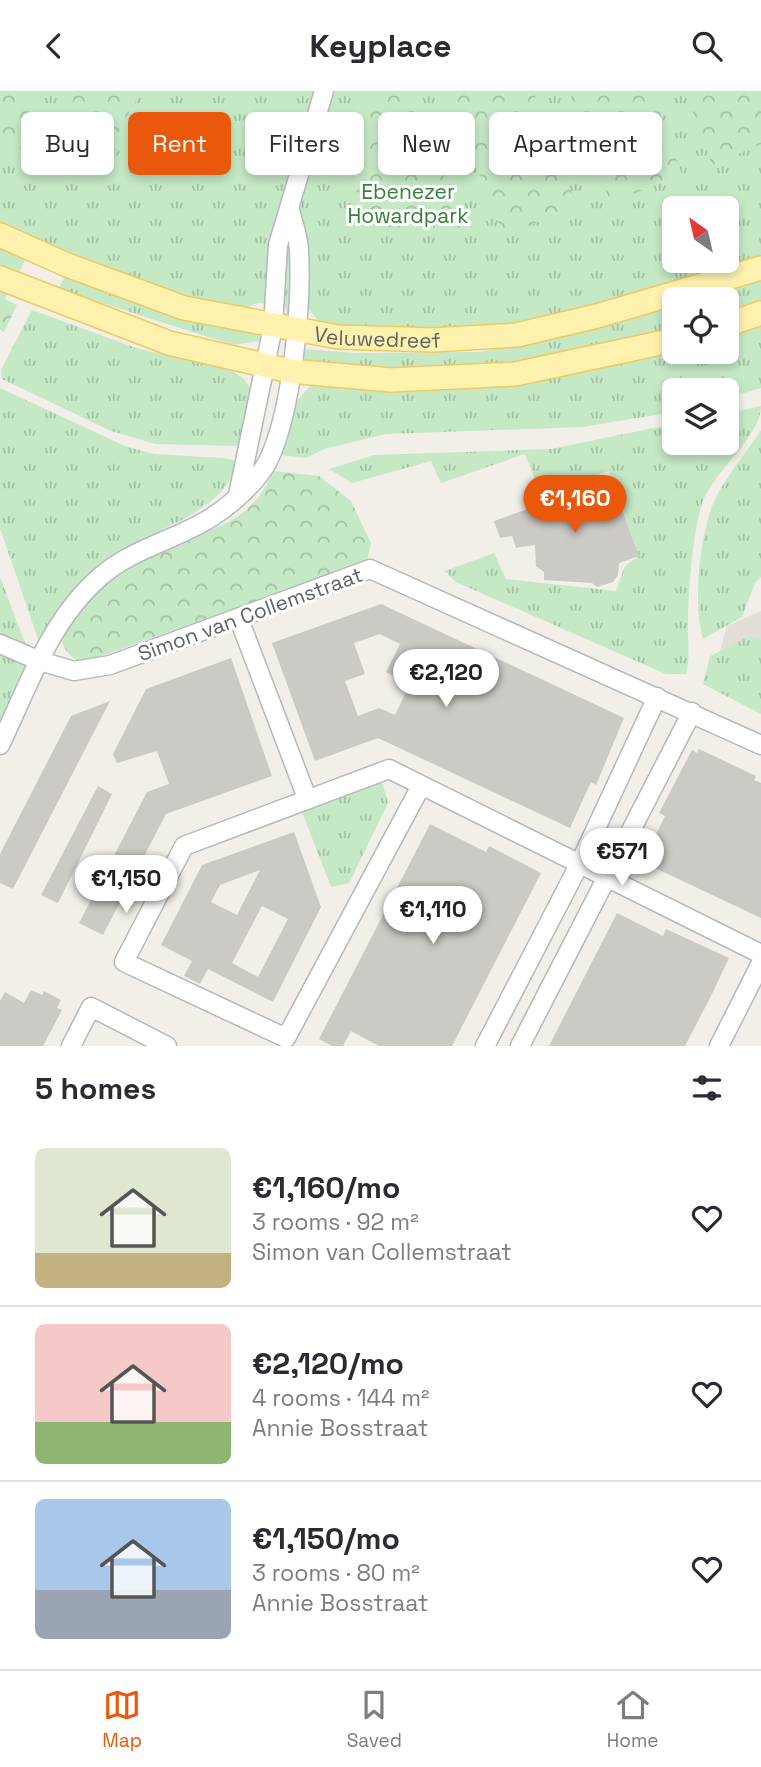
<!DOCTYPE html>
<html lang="en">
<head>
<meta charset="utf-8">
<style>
  :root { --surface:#fff; --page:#f2f2f3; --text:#2b2b33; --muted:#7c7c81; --line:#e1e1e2; --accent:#ea580c }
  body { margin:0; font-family:"Space Grotesk",sans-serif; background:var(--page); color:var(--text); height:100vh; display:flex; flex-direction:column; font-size:26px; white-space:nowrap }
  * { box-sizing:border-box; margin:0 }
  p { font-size:23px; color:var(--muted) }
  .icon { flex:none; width:38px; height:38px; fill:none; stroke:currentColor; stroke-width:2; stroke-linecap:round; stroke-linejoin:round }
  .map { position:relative; height:955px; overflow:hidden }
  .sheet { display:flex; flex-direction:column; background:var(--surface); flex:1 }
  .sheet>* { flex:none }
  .hud { position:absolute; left:21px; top:21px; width:719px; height:63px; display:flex; gap:14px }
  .needle { width:46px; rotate:326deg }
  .tools { position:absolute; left:662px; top:105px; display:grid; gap:14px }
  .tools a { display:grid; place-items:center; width:77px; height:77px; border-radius:10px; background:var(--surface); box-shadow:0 4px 10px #0003; font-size:35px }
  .price { position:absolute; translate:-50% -60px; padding:0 16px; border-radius:24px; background:#fff; color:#222; font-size:23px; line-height:46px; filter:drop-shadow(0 2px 4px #0008) }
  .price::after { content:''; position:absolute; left:50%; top:42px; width:21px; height:16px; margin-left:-10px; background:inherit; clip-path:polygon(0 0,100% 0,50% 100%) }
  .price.active { background:var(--accent); color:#fff }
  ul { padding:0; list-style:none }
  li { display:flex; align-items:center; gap:21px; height:175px; padding:0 35px }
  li+li { border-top:2px solid var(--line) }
  li span { display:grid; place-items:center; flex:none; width:196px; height:140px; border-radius:10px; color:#555 }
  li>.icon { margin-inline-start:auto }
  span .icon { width:84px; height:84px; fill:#fffc; stroke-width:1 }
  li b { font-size:30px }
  h2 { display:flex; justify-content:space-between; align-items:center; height:84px; padding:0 35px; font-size:30px }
  .tag { padding:0 24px; border-radius:10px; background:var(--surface); box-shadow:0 4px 10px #0003; font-size:24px; line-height:63px }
  .tag.active { background:var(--accent); color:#fff }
  header { display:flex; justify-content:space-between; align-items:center; height:91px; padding:0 35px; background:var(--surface); font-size:32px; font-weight:700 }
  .tab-bar { display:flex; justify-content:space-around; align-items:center; height:98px; border-top:2px solid var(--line); background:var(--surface); font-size:19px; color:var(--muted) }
  .tab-bar a { display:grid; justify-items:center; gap:4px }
  .tab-bar .active { color:var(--accent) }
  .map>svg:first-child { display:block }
</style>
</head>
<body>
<header><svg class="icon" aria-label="back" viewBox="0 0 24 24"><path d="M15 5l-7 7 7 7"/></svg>Keyplace<svg class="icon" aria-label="search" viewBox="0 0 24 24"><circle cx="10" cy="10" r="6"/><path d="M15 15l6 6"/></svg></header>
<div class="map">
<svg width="761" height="955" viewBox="0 0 761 955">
  <defs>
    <pattern id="grass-tufts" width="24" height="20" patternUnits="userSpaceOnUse" patternTransform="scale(1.75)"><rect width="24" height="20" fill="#c5e8c5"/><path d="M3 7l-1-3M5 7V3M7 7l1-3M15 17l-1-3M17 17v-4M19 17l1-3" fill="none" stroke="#a3c0a4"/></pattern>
    <pattern id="forest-crowns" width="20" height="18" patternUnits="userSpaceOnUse" patternTransform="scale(1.75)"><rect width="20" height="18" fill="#c5e8c5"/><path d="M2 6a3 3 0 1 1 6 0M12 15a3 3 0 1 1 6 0" fill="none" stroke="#a3c0a4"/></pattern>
  </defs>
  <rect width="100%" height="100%" fill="#f1efe8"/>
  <path fill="#e1ded6" d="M761,520V615L711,591L727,535Z"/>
  <path fill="url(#grass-tufts)" fill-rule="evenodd" d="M0,0H761V167C682,189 598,221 517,232C455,240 392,237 330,234L320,232L306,215L288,229L285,214L258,212L241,219L145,196L53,154L50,158L0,136ZM674,117H726V170H674Z
    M0,157L25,168L19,182L0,175Z
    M66,184L247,240L260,245V250L233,254L58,198Z
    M761,186V211L726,223V208H694Z
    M674,214V239C568,267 459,285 349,276C332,275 311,277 298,265L304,258L356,262L479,261L551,248Z
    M32,219L136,257L233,280L244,288L252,300L240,355L156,353L111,340L2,288L1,279Z
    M761,229V297L726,307V299H674V321L582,336L386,343L324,358L306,367L280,364L293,314L311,294L674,257V261H726V240Z
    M0,297L125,355L154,363L224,367L233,369L237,376C217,423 162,435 122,459C85,481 58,515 40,554L0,437Z
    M761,315C761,348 708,383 700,419C693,445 688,502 688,530C687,549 691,565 686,583H666L456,491L445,480L494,462L506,488L616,500L625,475L639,465L609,380L541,403L525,363L441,392L431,370L352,392L329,378L374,364L551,358L674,333V352H726V323Z
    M761,339V486L755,492L742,526L703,548C693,512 699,448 713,413C724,387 746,363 761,339Z
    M0,486L27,557L0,544Z
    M750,545L761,549V623L703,593L710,565Z
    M0,562L29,574L0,630Z
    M382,691L388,712L349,792L331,796L302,721Z"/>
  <path fill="url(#forest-crowns)" d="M0,0H29L50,65L35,75L0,62Z
    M67,0H141L100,75L93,76Z
    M367,0H409L469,145L353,133Z
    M445,0H533L580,122L502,140Z
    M569,0H652L682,84L610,112Z
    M685,0H761V53L712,74Z
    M0,200L7,203L5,208L17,214L4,241L0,239Z
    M273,380L319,385L351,410L371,452L367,470L104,564L79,571C69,564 59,555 63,541C89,508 116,477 156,459C203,438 250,438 273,380Z"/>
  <path fill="#cccac5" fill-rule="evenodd" d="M611,388L639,465L619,472L618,484L613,491L597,496L592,492L544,489V481L536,475L535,454L516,457L512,445L500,447L494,430Z
    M381,513L624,627L596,694L591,691L570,737L378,647L315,670L272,552ZM380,543L400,553L386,581L410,593L395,624L379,617L358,625L345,590L365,583L354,552Z
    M231,567L272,685L166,723L103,844L79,832L147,701L169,693L157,660L117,672L113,663L146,598Z
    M110,610L13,798L0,792V763L71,625Z
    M699,658L756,685L754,689L761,692V827L636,768L643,753L650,756L665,725L659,722L692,659L697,662Z
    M98,695L112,703L58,812L41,804Z
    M430,733L486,761L489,755L541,782L452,955H379L351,940L343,955H332L319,948Z
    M294,741L321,816L273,911L208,878L200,893L184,885L192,870L161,854L202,774ZM260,779L237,824L211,811L220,794ZM262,815L288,828L258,886L232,872Z
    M617,822L663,845L666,838L729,867L711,905L685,955H549Z
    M31,899L42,904L44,900L61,909L57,917L62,919L43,955H0V910L5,901L24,912Z"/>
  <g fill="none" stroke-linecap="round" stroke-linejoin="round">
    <defs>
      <path id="minor" d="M238,404L273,236L278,154L324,0
        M239,528L307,707
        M0,553L40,570L74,580L110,574L370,478L761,654
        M0,654C28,596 50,529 100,486C133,457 176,449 212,426C232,413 257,391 268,370C292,321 302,215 299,160C299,147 293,132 290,119
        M421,695L286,947L124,871L184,755L389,678L761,863
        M71,955L91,916L167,955
        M485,955L579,774L657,606
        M520,955L692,621
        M719,955L761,872"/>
      <g id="major">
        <path id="s1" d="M0,144L67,174L184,217L338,246L433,249L517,244L597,225L761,177"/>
        <path d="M0,187L169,252L290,280L391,289L515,283L674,249"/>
        <path d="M726,234L761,222"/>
      </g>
    </defs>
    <use href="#minor" stroke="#b5b8bc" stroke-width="21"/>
    <use href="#major" stroke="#f2c960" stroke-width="26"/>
    <use href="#minor" stroke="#fff" stroke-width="18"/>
    <use href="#major" stroke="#fff2af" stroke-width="23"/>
  </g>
  <g text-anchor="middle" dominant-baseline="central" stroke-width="6" stroke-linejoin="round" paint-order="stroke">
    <g font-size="21" fill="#348238" stroke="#fff">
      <text x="408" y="100">Ebenezer<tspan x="408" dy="24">Howardpark</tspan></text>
    </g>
    <g font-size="21" fill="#5f6368" stroke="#fff">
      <text stroke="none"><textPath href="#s1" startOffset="394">Veluwedreef</textPath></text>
      <text transform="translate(250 523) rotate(-20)">Simon van Collemstraat</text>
    </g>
  </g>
</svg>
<div class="tools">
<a><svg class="needle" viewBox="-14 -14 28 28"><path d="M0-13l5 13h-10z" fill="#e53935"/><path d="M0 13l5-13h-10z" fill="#7c7c81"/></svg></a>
<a><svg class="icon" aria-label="locate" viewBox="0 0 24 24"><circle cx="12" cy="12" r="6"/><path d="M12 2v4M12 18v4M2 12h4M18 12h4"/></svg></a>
<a><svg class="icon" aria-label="layers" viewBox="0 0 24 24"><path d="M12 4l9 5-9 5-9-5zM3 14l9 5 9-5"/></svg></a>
</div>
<b class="price active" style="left:575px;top:444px">€1,160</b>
<b class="price" style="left:446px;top:618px">€2,120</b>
<b class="price" style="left:622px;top:797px">€571</b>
<b class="price" style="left:126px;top:824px">€1,150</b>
<b class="price" style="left:433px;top:855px">€1,110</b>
<div class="hud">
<a class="tag">Buy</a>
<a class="tag active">Rent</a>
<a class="tag">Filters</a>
<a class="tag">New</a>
<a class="tag">Apartment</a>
</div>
</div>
<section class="sheet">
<h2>5 homes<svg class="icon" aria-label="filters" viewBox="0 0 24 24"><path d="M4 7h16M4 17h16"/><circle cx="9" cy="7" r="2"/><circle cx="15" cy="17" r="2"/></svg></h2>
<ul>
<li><span style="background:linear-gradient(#dfe7d0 75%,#c2b280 0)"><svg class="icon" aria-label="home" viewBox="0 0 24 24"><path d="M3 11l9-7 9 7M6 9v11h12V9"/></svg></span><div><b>€1,160/mo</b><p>3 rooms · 92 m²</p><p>Simon van Collemstraat</p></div><svg class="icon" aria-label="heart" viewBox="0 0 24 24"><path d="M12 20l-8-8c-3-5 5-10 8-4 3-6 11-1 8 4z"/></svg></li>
<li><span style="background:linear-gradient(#f6c9c9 70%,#8fb573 0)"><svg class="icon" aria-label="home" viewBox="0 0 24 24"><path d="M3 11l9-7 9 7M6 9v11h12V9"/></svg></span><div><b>€2,120/mo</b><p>4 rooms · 144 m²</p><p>Annie Bosstraat</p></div><svg class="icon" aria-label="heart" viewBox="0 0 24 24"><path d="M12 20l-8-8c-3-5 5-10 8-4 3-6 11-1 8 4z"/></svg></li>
<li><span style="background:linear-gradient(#a9c7e8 65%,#9aa5b1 0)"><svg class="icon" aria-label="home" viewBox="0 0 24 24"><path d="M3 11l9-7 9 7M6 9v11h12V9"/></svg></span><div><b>€1,150/mo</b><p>3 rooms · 80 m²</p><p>Annie Bosstraat</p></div><svg class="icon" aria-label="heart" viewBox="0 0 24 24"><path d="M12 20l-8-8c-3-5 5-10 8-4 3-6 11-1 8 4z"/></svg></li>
</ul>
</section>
<nav class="tab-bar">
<a class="active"><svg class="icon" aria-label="map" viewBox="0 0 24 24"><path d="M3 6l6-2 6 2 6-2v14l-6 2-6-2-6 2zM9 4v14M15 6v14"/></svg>Map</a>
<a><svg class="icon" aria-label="saved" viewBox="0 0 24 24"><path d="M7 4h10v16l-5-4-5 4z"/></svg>Saved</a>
<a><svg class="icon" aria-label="home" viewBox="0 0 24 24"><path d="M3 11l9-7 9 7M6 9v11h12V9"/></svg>Home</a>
</nav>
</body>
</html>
